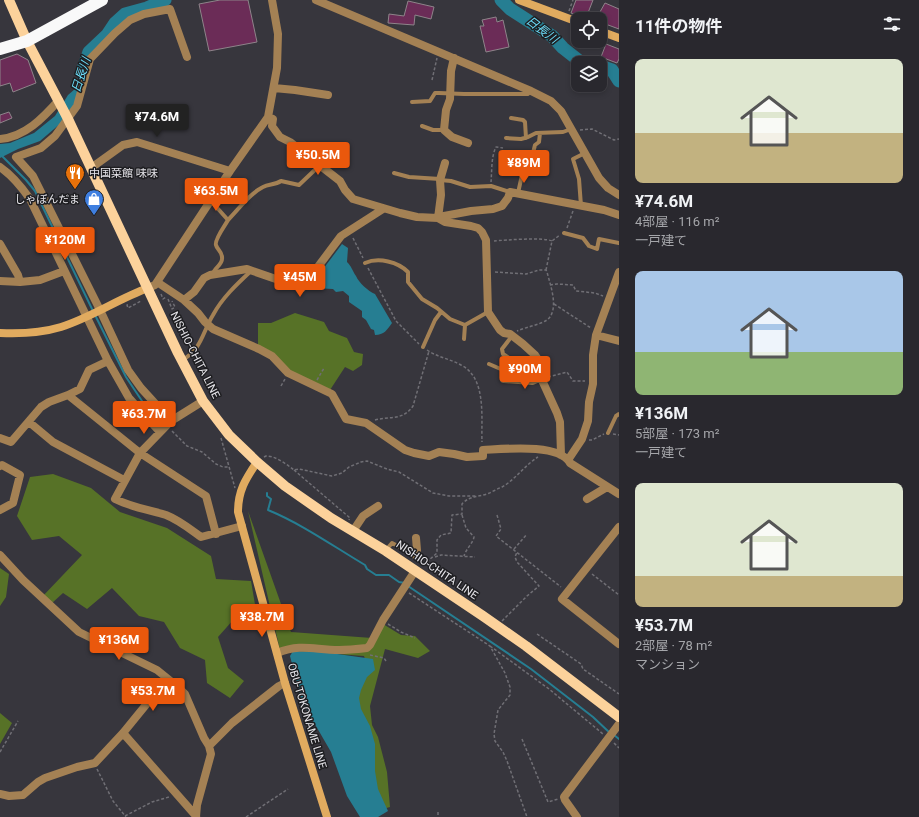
<!DOCTYPE html>
<html lang="ja">
<head>
<meta charset="utf-8">
<style>
  :root { --surface:#29282e; --page:#35343a; --text:#f1f3f6; --muted:#a5a6aa; --line:#45444a; --accent:#ea580c }
  body { margin:0; font-family:Roboto,"Noto Sans JP",sans-serif; background:var(--page); color:var(--text); height:100vh; display:flex; flex-direction:column; font-size:15px; white-space:nowrap }
  * { box-sizing:border-box; margin:0 }
  p { font-size:13px; color:var(--muted) }
  .icon { flex:none; width:22px; height:22px; fill:none; stroke:currentColor; stroke-width:2; stroke-linecap:round; stroke-linejoin:round }
  .map { position:relative; flex:1; overflow:hidden }
  .side { display:flex; flex-direction:column; background:var(--surface); width:300px }
  .side>* { flex:none }
  .controls { position:absolute; left:571px; top:12px; display:grid; gap:8px }
  .controls a { display:grid; place-items:center; width:36px; height:36px; border-radius:8px; background:var(--surface); box-shadow:0 2px 6px #0003,0 0 0 1px var(--line); font-size:20px }
  .price { position:absolute; translate:-50% -34px; padding:0 9px; border-radius:4px; background:var(--accent); color:#fff; font-size:13px; line-height:26px; filter:drop-shadow(0 1px 2px #0008) }
  .price::after { content:''; position:absolute; left:50%; top:24px; width:12px; height:9px; margin-left:-6px; background:inherit; clip-path:polygon(0 0,100% 0,50% 100%) }
  .price.current { background:#222; color:#fff }
  ul { padding:0; list-style:none }
  li { display:grid; align-content:center; gap:8px; height:212px; padding:0 16px }
  li span { display:grid; place-items:center; height:124px; border-radius:8px; color:#555 }
  li>.icon { margin-inline-start:auto }
  span .icon { width:72px; height:72px; fill:#fffc; stroke-width:1 }
  li b { font-size:17px }
  h2 { display:flex; justify-content:space-between; align-items:center; height:48px; padding:0 16px; font-size:17px }
  main { display:flex; flex:1; min-height:0 }
  .map>svg:first-child { display:block }
</style>
</head>
<body>
<main>
<div class="map">
<svg width="619" height="817" viewBox="0 0 619 817">
  <rect width="100%" height="100%" fill="#37363d"/>
  <path fill="#577227" d="M295,313L324,322L329,331L347,338L354,352L363,354L362,365L353,371L345,367L330,390L291,377L258,347V323H271Z
    M53,474L91,488L120,512L167,528L211,556L216,579L251,581L259,628L242,610L218,637L228,668L244,681L230,698L207,683L205,660L180,648L164,622L139,616L112,588L87,609L63,593L51,604L42,597L82,555L59,536L32,540L17,516L30,477Z
    M248,511L291,632L372,638L383,624L401,635L415,636L430,651L418,658L385,649L370,706L372,725L378,737L387,772L390,807L383,809L369,767L355,690L367,665L364,656L280,650Z
    M0,568L9,574L6,597L0,606Z
    M0,713L12,723L0,744Z"/>
  <path fill="#267e92" d="M84,54L89,56L74,106L61,123L40,141L18,149L0,158V144L10,143L34,133L55,116L68,95L75,89Z
    M342,244L348,248L347,262C352,267 352,270 356,276C359,283 368,291 375,294L392,323C387,330 384,335 375,335L374,330L371,329L366,320L362,317V311L349,302V296L343,291L336,292L333,289L314,288L311,285Z
    M293,651L323,652L373,659L375,670L367,677L361,690L359,698L361,709L370,726L375,744V771L378,789L388,811L378,817H360L347,796L331,752L305,707L301,699L290,656Z"/>
  <g fill="none" stroke-linecap="round" stroke-linejoin="round">
    <path stroke="#267e92" stroke-width="2" d="M0,154L26,180L35,191L93,311
      M95,315L126,377L144,404L161,422
      M267,493V496L271,499L268,510C302,524 333,546 365,565L367,569L376,575H389L399,582L405,583
      M408,586L531,669L593,717L610,733
      M614,735L619,739"/>
    <path stroke="#267e92" stroke-width="13" d="M501,0L510,9L552,36L563,48L582,63
      M600,66L612,70L619,81
      M82,72L89,52L107,35L115,23L125,14L147,8L165,0"/>
  </g>
  <path fill="#6b2c57" stroke="#8e848a" d="M220,0H248L257,42L209,51L199,4Z
    M576,0H593L586,18L571,13Z
    M408,1L434,7L431,19L415,15L414,25L388,23L389,14L404,16Z
    M605,3L619,9V29L600,22V19H596Z
    M496,17L497,22L503,20L509,47L486,52L480,26H484L482,20Z
    M606,44L619,49V59L617,63L601,57Z
    M17,54L28,60L36,83L13,92L10,83L0,86V60Z
    M9,112L12,118L0,123V115Z"/>
  <g fill="none" stroke-linecap="round" stroke-linejoin="round">
    <path stroke="#706f75" stroke-width="1.5" stroke-dasharray="3 2" stroke-linecap="butt" d="M569,11L573,0
      M432,80L437,58
      M580,130L592,129L614,140L619,139
      M491,182C492,171 491,157 496,147L503,148
      M567,228L573,211
      M353,238L363,258
      M494,241C506,240 543,237 552,241
      M368,268L396,321L419,344
      M546,270L552,241L560,235
      M495,272L526,274L539,270H546L547,272C550,284 560,310 547,320C539,325 526,327 517,331
      M550,285L557,284L573,285L576,291L595,293L603,296
      M161,294L163,299L166,297
      M168,299L172,309L175,307L172,301
      M554,304L591,328
      M128,305H127L128,308L141,301
      M427,350C437,357 450,359 461,365C487,378 481,418 482,442
      M548,377L567,372L573,381H585
      M317,380L324,368
      M281,386L285,379
      M375,420C389,416 403,421 413,406L429,351
      M172,431L187,446L202,452L216,464L223,467H229
      M613,434L619,435
      M221,438L235,488
      M589,440H592L604,434
      M264,457L266,456C276,456 286,464 294,470L299,469L332,476L342,473L349,467L361,462L367,461L387,469L399,472L433,493L449,496H477
      M294,470L350,518L349,520
      M462,515L466,528L474,537C473,543 466,549 464,556
      M497,515L501,529L496,536L561,587
      M514,549L527,534
      M435,557L441,555L475,557
      M422,558L428,561L437,553V540L441,535L451,533L452,515L462,514V504C469,496 478,497 487,494C492,492 497,489 502,487C516,479 525,465 538,457
      M592,574L619,595
      M409,593L490,646L505,673L510,687V695L498,710L494,734L495,741L503,752L507,761L527,817
      M502,621L527,596L539,586L517,562L515,557L517,552
      M388,624L401,632L415,638
      M537,634L581,664L583,669L619,694
      M490,646L549,689L603,734
      M370,655L384,658L386,661
      M522,739L548,802L558,799
      M614,743L619,748
      M0,752L18,721
      M97,769L113,801L126,817
      M438,812V817
      M125,816L152,802L169,797
      M246,817L288,789"/>
    <path stroke="#a48154" stroke-width="4" d="M412,102L430,101L435,93H439L464,94H528L530,91
      M511,118L523,120L525,122L526,138
      M422,126L433,130H444
      M506,138L521,139L528,137L536,133L563,132L571,129
      M524,166L531,161L535,145L539,142L540,133
      M394,173L409,177L440,179
      M440,180L451,181L470,187L491,186L510,192
      M518,193L524,166L522,161
      M211,201L228,220C239,209 249,194 263,187C269,184 275,185 281,181L299,185L320,165
      M581,206L579,179L573,159L585,153
      M564,233L583,238L589,246L597,249L599,239L619,243
      M365,263C379,257 398,262 408,272V282L422,299L437,308L450,319L465,325
      M213,274C214,268 222,265 222,259C223,252 217,250 216,245C214,240 226,224 228,220
      M464,339L465,325L488,312
      M423,347L435,320L441,312
      M182,360C202,349 202,333 213,315C222,298 237,284 251,271
      M489,364L503,370L509,358L503,354L502,349L512,336
      M608,433L616,416L619,414
      M386,550L392,543L415,555"/>
    <path stroke="#a48154" stroke-width="8" d="M316,0L531,91L551,101L561,111L599,178L608,188L619,195
      M454,58L451,71L450,99L446,110L444,130L452,137L468,143
      M274,88L295,90L328,95
      M268,117L273,119L272,126L280,137L290,142L340,181L345,190L353,199L400,213L417,217L438,218L445,222L471,226L478,228L482,232L486,240L488,312L500,330L504,333L510,334L523,344L535,355L539,361L541,378L557,413L560,422L561,455
      M0,139C25,137 43,118 59,100
      M0,167C13,176 21,186 30,199L108,361L129,398L160,432
      M91,168L123,145L137,142L230,171
      M438,218L441,195L440,180L445,163
      M441,219L444,216L471,211L493,209L502,206L508,198L510,192L604,210L619,215
      M0,244L18,275L20,282
      M0,281L20,282L40,280L64,271
      M157,282L184,300L198,313L205,322L213,329L259,349L272,356L288,373L332,394L346,419L366,423L405,450L414,453L429,456L439,452L454,454L467,457L483,456V450C504,449 559,443 570,463L619,494
      M148,288L155,285L157,282L230,171L268,117L277,68L278,34L272,0
      M184,300L194,292L204,278L210,275L247,269L302,288L341,236L383,209
      M596,335L619,341
      M504,379L532,381L541,377
      M68,395L80,389L89,370L108,361
      M203,401L171,421L140,453L115,499C131,507 149,510 166,515C179,520 190,529 201,537L242,526
      M171,421L141,388L128,370L100,310L33,176L16,157L41,148L55,136L77,106L90,59L115,33L130,20L144,14L170,9L187,57
      M29,422L53,442L124,480
      M0,438L11,442L41,407L49,402L68,395L140,453L206,496L216,534
      M568,460L582,439L588,421L589,402L593,384V355L596,335L619,272
      M0,466L2,465L20,475L13,503L0,510
      M587,499L607,487
      M619,527L562,599L619,644
      M353,531L363,516L378,506
      M0,555L23,580L79,632L157,670L178,687L185,694L204,738L209,746L211,754L197,805L196,817
      M415,555L417,550L416,538
      M277,653C302,643 314,650 339,650C348,650 358,649 367,648L370,645L383,620L415,571
      M123,733L196,816
      M209,746L232,723L279,686L285,683
      M0,794L9,796L23,795L38,782L45,778L77,767L95,763L123,733L167,679
      M577,817L565,800L564,797L619,724"/>
    <path stroke="#e1ab5f" stroke-width="8" d="M519,0L578,22
      M600,31L619,38
      M0,333C21,334 41,333 61,327C92,317 118,299 148,288
      M257,462C245,480 238,491 238,512L285,683L327,817"/>
    <path stroke="#fcd29b" stroke-width="10" d="M9,0L27,41L68,119L178,353L203,401L229,435L257,462L285,486L331,518L386,551L483,616L526,646L619,717"/>
    <path stroke="#f9f9f9" stroke-width="12" d="M0,49L27,41L102,0"/>
  </g>
  <defs>
    <symbol id="restaurant-pin" viewBox="-11 -11 22 30"><path d="M0 17L-7.5 6A9.5 9.5 0 1 1 7.5 6Z" fill="#e8710a" stroke="#1e1e21"/><path d="M-5-6h1v4h1v-4h1v4h1v-4h1v5L-1.5 .5V6h-2V.5L-5-1ZM5-6V6H3V1.5H1.5Q1.5-4 5-6Z" fill="#fff"/></symbol>
    <symbol id="shop-pin" viewBox="-11 -11 22 30"><path d="M0 17L-7.5 6A9.5 9.5 0 1 1 7.5 6Z" fill="#3f7fe0" stroke="#1e1e21"/><path d="M-5-2.5h2.3a2.7 3.5 0 0 1 5.4 0H5L5.5 6h-11ZM-1.5-2.5h3a1.5 2.3 0 0 0-3 0Z" fill="#fff"/></symbol>
  </defs>
  <g fill-rule="evenodd">
    <use href="#restaurant-pin" x="64" y="162" width="22" height="30"/>
    <use href="#shop-pin" x="83" y="188" width="22" height="30"/>
  </g>
  <g text-anchor="middle" dominant-baseline="central" stroke-width="3" stroke-linejoin="round" paint-order="stroke">
    <g font-size="11" fill="#e6e5ea" stroke="#1e1e21" text-anchor="start">
      <text x="89" y="173">中国菜館 味味</text>
      <text x="80" y="199" text-anchor="end">しゃぼんだま</text>
    </g>
    <g font-size="11" fill="#e6e5ea" stroke="#1e1e21">
      <text transform="translate(195 355) rotate(63)">NISHIO-CHITA LINE</text>
      <text transform="translate(437 570) rotate(34)">NISHIO-CHITA LINE</text>
      <text transform="translate(307 716) rotate(73)">OBU-TOKONAME LINE</text>
    </g>
    <g font-size="12" font-style="italic" fill="#6adbf7" stroke="#1e1e21">
      <text transform="translate(542 30) rotate(37)">日長川</text>
      <text transform="translate(81 75) rotate(-72)">日長川</text>
    </g>
  </g>
</svg>
<div class="controls">
<a><svg class="icon" aria-label="locate" viewBox="0 0 24 24"><circle cx="12" cy="12" r="6"/><path d="M12 2v4M12 18v4M2 12h4M18 12h4"/></svg></a>
<a><svg class="icon" aria-label="layers" viewBox="0 0 24 24"><path d="M12 4l9 5-9 5-9-5zM3 14l9 5 9-5"/></svg></a>
</div>
<b class="price current" style="left:157px;top:138px">¥74.6M</b>
<b class="price" style="left:318px;top:176px">¥50.5M</b>
<b class="price" style="left:524px;top:184px">¥89M</b>
<b class="price" style="left:216px;top:212px">¥63.5M</b>
<b class="price" style="left:65px;top:261px">¥120M</b>
<b class="price" style="left:300px;top:298px">¥45M</b>
<b class="price" style="left:525px;top:390px">¥90M</b>
<b class="price" style="left:144px;top:435px">¥63.7M</b>
<b class="price" style="left:262px;top:638px">¥38.7M</b>
<b class="price" style="left:119px;top:661px">¥136M</b>
<b class="price" style="left:153px;top:712px">¥53.7M</b>
</div>
<section class="side">
<h2>11件の物件<svg class="icon" aria-label="filters" viewBox="0 0 24 24"><path d="M4 7h16M4 17h16"/><circle cx="9" cy="7" r="2"/><circle cx="15" cy="17" r="2"/></svg></h2>
<ul>
<li><span style="background:linear-gradient(#dfe7d0 60%,#c2b280 0)"><svg class="icon" aria-label="home" viewBox="0 0 24 24"><path d="M3 11l9-7 9 7M6 9v11h12V9"/></svg></span><div><b>¥74.6M</b><p>4部屋 · 116 m²</p><p>一戸建て</p></div></li>
<li><span style="background:linear-gradient(#a9c7e8 65%,#8fb573 0)"><svg class="icon" aria-label="home" viewBox="0 0 24 24"><path d="M3 11l9-7 9 7M6 9v11h12V9"/></svg></span><div><b>¥136M</b><p>5部屋 · 173 m²</p><p>一戸建て</p></div></li>
<li><span style="background:linear-gradient(#dfe7d0 75%,#c2b280 0)"><svg class="icon" aria-label="home" viewBox="0 0 24 24"><path d="M3 11l9-7 9 7M6 9v11h12V9"/></svg></span><div><b>¥53.7M</b><p>2部屋 · 78 m²</p><p>マンション</p></div></li>
</ul>
</section>
</main>
</body>
</html>
